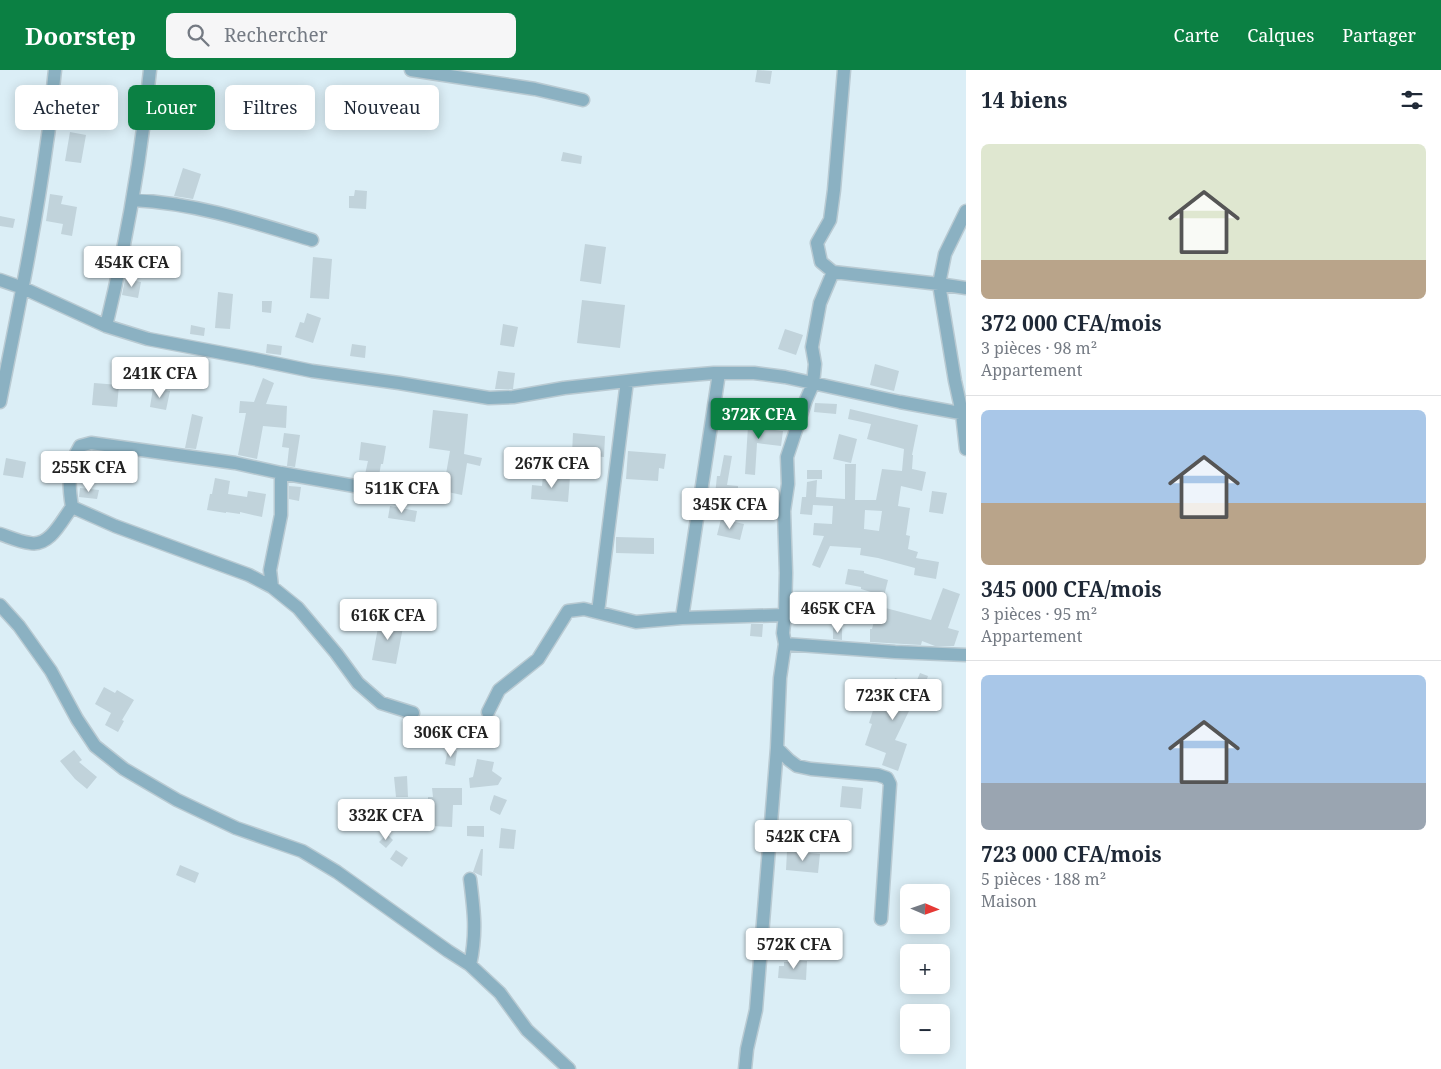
<!DOCTYPE html>
<html lang="fr">
<head>
<meta charset="utf-8">
<style>
  :root { --surface:#fff; --page:#f6f6f7; --text:#1f2937; --muted:#747a83; --line:#e0e1e3; --accent:#0b8043 }
  body { margin:0; font-family:"Noto Serif",serif; background:var(--page); color:var(--text); height:100vh; display:flex; flex-direction:column; font-size:19px; white-space:nowrap }
  * { box-sizing:border-box; margin:0 }
  p { font-size:16px; color:var(--muted) }
  .icon { flex:none; width:28px; height:28px; fill:none; stroke:currentColor; stroke-width:2; stroke-linecap:round; stroke-linejoin:round }
  .map { position:relative; flex:1; overflow:hidden }
  .drawer { display:flex; flex-direction:column; background:var(--surface); width:475px }
  .drawer>* { flex:none }
  .top-card { position:absolute; left:15px; top:15px; width:475px; height:45px; display:flex; gap:10px }
  .needle { width:32px; rotate:92deg }
  .buttons { position:absolute; left:900px; top:814px; display:grid; gap:10px }
  .buttons a { display:grid; place-items:center; width:50px; height:50px; border-radius:8px; background:var(--surface); box-shadow:0 2px 12px #0003; font-size:25px }
  .price { position:absolute; translate:-50% -42px; padding:0 11px; border-radius:5px; background:#fff; color:#222; font-size:16px; line-height:32px; filter:drop-shadow(0 1px 2px #0008) }
  .price::after { content:''; position:absolute; left:50%; top:30px; width:15px; height:11px; margin-left:-8px; background:inherit; clip-path:polygon(0 0,100% 0,50% 100%) }
  .price.current { background:var(--accent); color:#fff }
  ul { padding:0; list-style:none }
  li { display:grid; align-content:center; gap:10px; height:265px; padding:0 15px }
  li+li { border-top:1px solid var(--line) }
  li span { display:grid; place-items:center; height:155px; border-radius:8px; color:#555 }
  li>.icon { margin-inline-start:auto }
  span .icon { width:90px; height:90px; fill:#fffc; stroke-width:1 }
  li b { font-size:21px }
  h2 { display:flex; justify-content:space-between; align-items:center; height:60px; padding:0 15px; font-size:21px }
  .chip { padding:0 18px; border-radius:8px; background:var(--surface); box-shadow:0 2px 12px #0003; font-size:18px; line-height:45px }
  .chip.current { background:var(--accent); color:#fff }
  header { display:flex; align-items:center; gap:30px; box-sizing:border-box; height:70px; padding:0 25px; background:var(--accent); color:#fff }
  header strong { font-size:24px }
  nav { display:flex; gap:28px; margin-inline-start:auto; font-size:18px }
  .search { width:350px; height:45px; background:var(--page); display:flex; align-items:center; gap:12px; box-sizing:border-box; padding:0 18px; border-radius:8px; color:var(--muted); font-size:19px }
  main { display:flex; flex:1; min-height:0 }
  .map>svg:first-child { display:block }
</style>
</head>
<body>
<header>
<strong>Doorstep</strong>
<div class="search"><svg class="icon" aria-label="search" viewBox="0 0 24 24"><circle cx="10" cy="10" r="6"/><path d="M15 15l6 6"/></svg>Rechercher</div>
<nav><a>Carte</a><a>Calques</a><a>Partager</a></nav>
</header>
<main>
<div class="map">
<svg width="966" height="999" viewBox="0 0 966 999">
  <rect width="100%" height="100%" fill="#dbeef6"/>
  <path fill="#c1d3db" fill-rule="evenodd" d="M757,0L772,1L770,14L755,12Z
    M70,62L86,65L81,93L65,91Z
    M563,82L582,86L581,94L561,91Z
    M183,98L201,104L193,129L174,126Z
    M355,120L367,121L366,139L349,138V126H354Z
    M50,124L63,126L61,134L77,137L72,166L61,164L63,154L46,151Z
    M0,146L15,149L13,158L0,156Z
    M585,174L606,177L601,214L580,211Z
    M313,187L332,189L329,229L310,228Z
    M125,209L141,212L138,228L122,225Z
    M218,222L233,224L230,259L215,258Z
    M582,230L625,235L620,278L577,273Z
    M262,231H272L271,243L262,242Z
    M307,243L321,248L313,273L295,267L300,252L304,253Z
    M503,254L518,257L514,277L500,275Z
    M191,255L205,258L204,266L190,264Z
    M785,259L803,265L796,285L778,279Z
    M267,274L282,276L281,285L266,283Z
    M352,274L366,276L365,288L350,286Z
    M875,294L899,301L894,321L870,315Z
    M498,301L515,303L513,319H495Z
    M263,308L274,313L266,334L287,336L286,358L263,356L257,389L238,385L246,343H239L240,331L254,332Z
    M94,313L119,315L117,337L92,335Z
    M153,318L170,321L166,340L150,337Z
    M815,333L837,334L836,344L814,342Z
    M850,339L918,355L912,385H913L912,399L926,402L922,421L901,416L898,436L910,438L906,465L910,466L908,479L918,482L916,488L939,492L936,509L914,505L915,498L878,488L860,485L861,478L830,476L820,498L812,495L824,466L813,465L814,453L832,454L833,436L813,435L812,445L800,444L802,427H806L807,412L817,410L816,427L845,429V394H856L855,430H876L882,399L902,401L904,379L867,369L871,354L848,349ZM865,440L882,441L879,461L864,459Z
    M433,340L468,344L464,384L482,388L480,396L467,393L462,425L443,421L450,381L429,378Z
    M749,340L760,341L759,358L783,361L781,376L757,373L755,405L745,404Z
    M192,344L203,347L196,379L185,378Z
    M284,363L300,365L295,397L287,396L289,378L282,377Z
    M573,363L605,366L604,387L572,384Z
    M839,364L857,369L851,393L833,389Z
    M361,372L386,376L383,394H381L378,412L364,409L368,391L359,390Z
    M92,381L104,383V392L85,391L86,383Z
    M628,381L666,384L664,399L659,398L658,411L626,409Z
    M724,385L732,386L727,415L738,416V427L715,425L717,406H720Z
    M6,388L26,392L23,408L3,405Z
    M807,400H822V409H807Z
    M543,405L570,407L568,432L531,429L532,415L542,416Z
    M215,408L230,411L228,424L247,427L248,421L266,424L262,447L240,442V444L226,442V443L207,440L210,424H212Z
    M289,416L301,417L299,431L289,429Z
    M80,418L99,420L97,429L79,427Z
    M768,420L771,438L749,443L746,424Z
    M932,421L947,423L943,444L929,442Z
    M390,436L417,441L415,452L388,448Z
    M721,449L744,454L740,470L717,465Z
    M616,467L654,468V484L616,483Z
    M848,499L864,501V503L888,510L884,526L861,519V517L845,514Z
    M943,518L960,524L948,558L959,561L954,576H935L922,571L921,575L870,572V559H872L878,536L931,550Z
    M380,547L404,552L396,594L372,590Z
    M751,554H763L762,567L750,566Z
    M833,558H842V570L833,569Z
    M920,603L928,606L923,620L918,618L909,641L895,670L907,674L898,701L882,695L886,683L865,675L872,654L869,653L876,631L883,633L887,623L889,624L895,608L915,615Z
    M861,610L870,613L865,627L856,624Z
    M104,617L115,623L117,620L134,630L122,650L124,651L118,662L105,655L111,643L95,634Z
    M448,679L457,681L455,696L445,694Z
    M74,680L82,690L79,692L97,707L87,719L75,709L60,691Z
    M477,689L494,692L492,701L502,708L498,715L470,718L469,708L473,707Z
    M407,706L408,727H396L394,707Z
    M842,716L863,718L861,739L840,737Z
    M432,718H462V735H453L452,757L431,756V748L409,747L410,735L428,736V727H433Z
    M494,725L507,730L500,745L490,740V737Z
    M467,756H484V767L467,766Z
    M501,758L516,760L514,779L499,778Z
    M387,764L393,770L386,778L379,772Z
    M481,779H483L482,806L473,802Z
    M396,780L408,788L402,797L390,789Z
    M787,781L820,784L818,803L786,800Z
    M180,795L199,803L195,813L176,805Z
    M793,890L807,891L806,910L778,908L779,896H784V892H793Z"/>
  <g fill="none" stroke-linecap="round" stroke-linejoin="round">
    <defs>
      <path id="street" d="M411,0L535,19L583,30
        M133,130C195,133 253,152 312,170
        M966,141L945,184L939,214L955,311L962,343L966,379
        M833,202L939,214L966,218
        M0,210L23,218L106,256L148,269L254,289L312,301L399,313L489,328L513,327L564,318L654,308L714,303H754L785,307L900,332L966,344
        M106,256C127,171 141,88 150,0
        M0,332C17,246 35,160 47,72C51,48 52,24 55,0
        M72,437L115,456L249,505L272,517L298,538L336,583L358,613L381,633L413,643
        M0,464C9,467 20,472 30,473C50,477 62,450 72,437C68,413 68,396 80,376L91,373L235,393L281,403L411,426
        M272,517L270,500L281,445V403
        M0,535L19,556L51,601L77,649L95,676L124,699L177,730L236,758L302,781L337,802L448,881L470,895L500,923L527,960L569,999
        M598,542L627,311
        M682,548L719,303
        M785,574L895,582L966,585
        M488,642L499,620L538,589L568,541L584,539L636,552L682,548L785,545
        M777,678L789,690L797,696L811,699L878,705L887,708L890,714L881,849
        M470,809C474,841 477,862 470,895
        M745,999L747,979L756,940L777,678L780,608L785,574L783,563L785,545L786,503L784,441L788,414L787,387L806,330L813,314L815,294L812,277L820,233L833,202L821,192L817,173L830,150L834,120L844,0"/>
    </defs>
    <use href="#street" stroke="#b9cad2" stroke-width="15"/>
    <use href="#street" stroke="#8bb1c2" stroke-width="12"/>
  </g>
</svg>
<div class="buttons">
<a><svg class="needle" viewBox="-14 -14 28 28"><path d="M0-13l5 13h-10z" fill="#e53935"/><path d="M0 13l5-13h-10z" fill="#747a83"/></svg></a>
<a>+</a>
<a>−</a>
</div>
<b class="price" style="left:132px;top:218px">454K CFA</b>
<b class="price" style="left:160px;top:329px">241K CFA</b>
<b class="price current" style="left:759px;top:370px">372K CFA</b>
<b class="price" style="left:552px;top:419px">267K CFA</b>
<b class="price" style="left:89px;top:423px">255K CFA</b>
<b class="price" style="left:402px;top:444px">511K CFA</b>
<b class="price" style="left:730px;top:460px">345K CFA</b>
<b class="price" style="left:838px;top:564px">465K CFA</b>
<b class="price" style="left:388px;top:571px">616K CFA</b>
<b class="price" style="left:893px;top:651px">723K CFA</b>
<b class="price" style="left:451px;top:688px">306K CFA</b>
<b class="price" style="left:386px;top:771px">332K CFA</b>
<b class="price" style="left:803px;top:792px">542K CFA</b>
<b class="price" style="left:794px;top:900px">572K CFA</b>
<div class="top-card">
<a class="chip">Acheter</a>
<a class="chip current">Louer</a>
<a class="chip">Filtres</a>
<a class="chip">Nouveau</a>
</div>
</div>
<section class="drawer">
<h2>14 biens<svg class="icon" aria-label="filters" viewBox="0 0 24 24"><path d="M4 7h16M4 17h16"/><circle cx="9" cy="7" r="2"/><circle cx="15" cy="17" r="2"/></svg></h2>
<ul>
<li><span style="background:linear-gradient(#dfe7d0 75%,#b9a48a 0)"><svg class="icon" aria-label="home" viewBox="0 0 24 24"><path d="M3 11l9-7 9 7M6 9v11h12V9"/></svg></span><div><b>372 000 CFA/mois</b><p>3 pièces · 98 m²</p><p>Appartement</p></div></li>
<li><span style="background:linear-gradient(#a9c7e8 60%,#b9a48a 0)"><svg class="icon" aria-label="home" viewBox="0 0 24 24"><path d="M3 11l9-7 9 7M6 9v11h12V9"/></svg></span><div><b>345 000 CFA/mois</b><p>3 pièces · 95 m²</p><p>Appartement</p></div></li>
<li><span style="background:linear-gradient(#a9c7e8 70%,#9aa5b1 0)"><svg class="icon" aria-label="home" viewBox="0 0 24 24"><path d="M3 11l9-7 9 7M6 9v11h12V9"/></svg></span><div><b>723 000 CFA/mois</b><p>5 pièces · 188 m²</p><p>Maison</p></div></li>
</ul>
</section>
</main>
</body>
</html>
